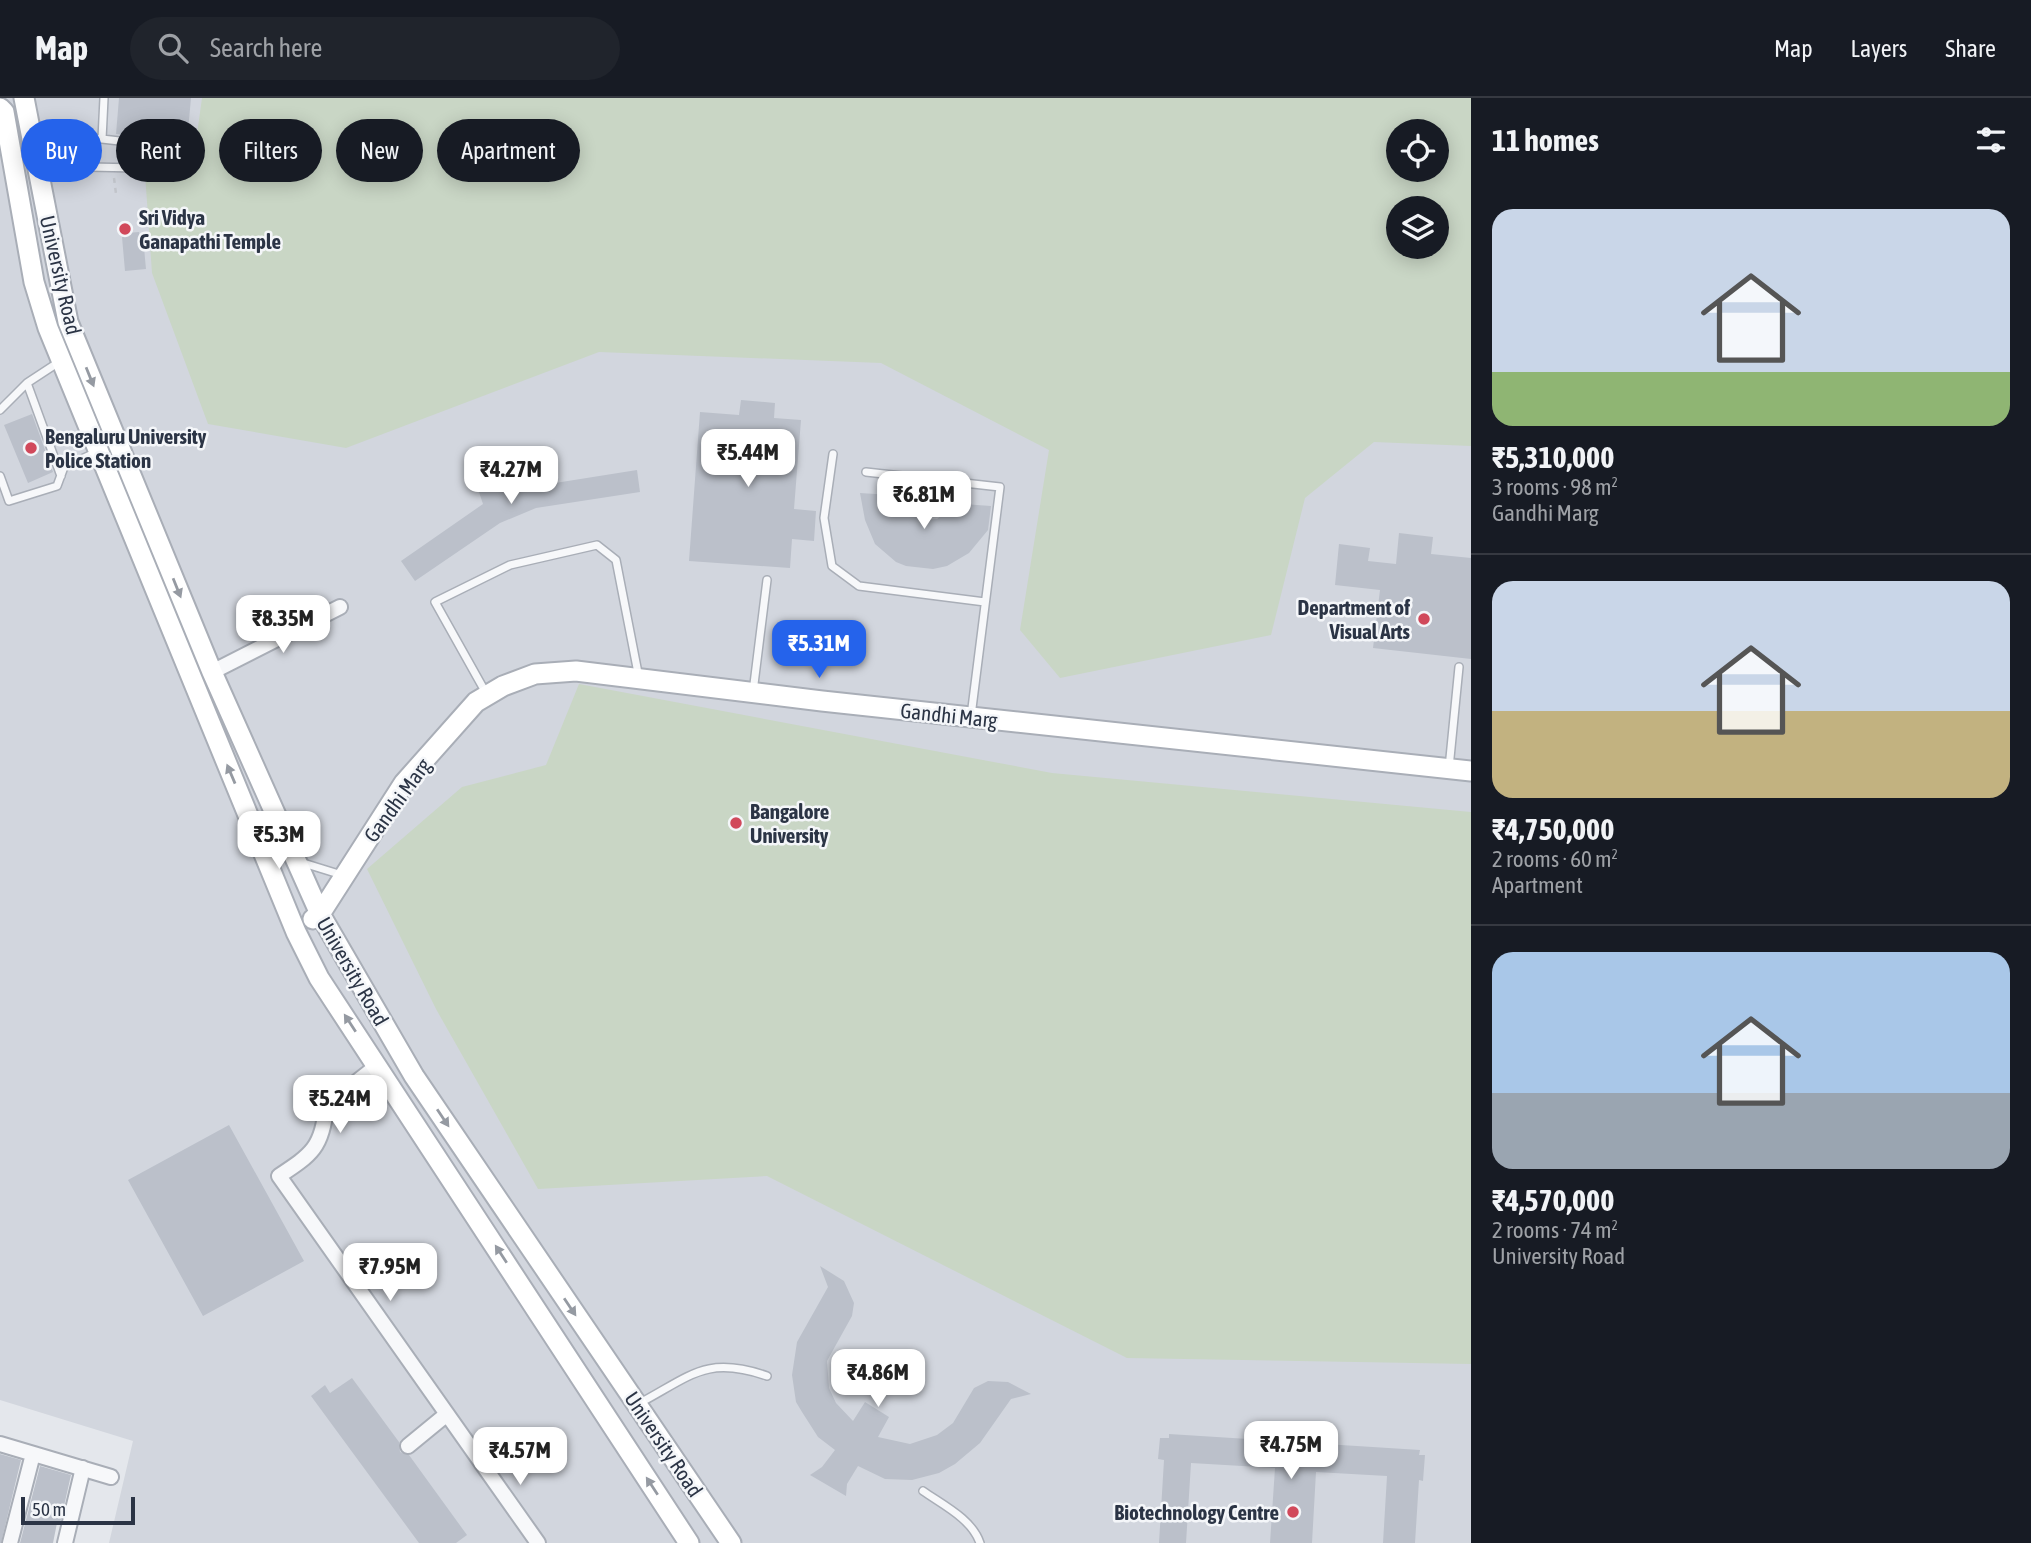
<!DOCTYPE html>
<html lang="en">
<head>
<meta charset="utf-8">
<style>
  :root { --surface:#171b24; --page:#20242c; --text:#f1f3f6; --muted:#9ea1a6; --line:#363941; --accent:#2563eb }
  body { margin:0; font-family:"Asap Condensed",sans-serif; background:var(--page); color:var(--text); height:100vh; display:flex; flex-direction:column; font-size:26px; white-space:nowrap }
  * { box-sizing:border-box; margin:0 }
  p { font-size:23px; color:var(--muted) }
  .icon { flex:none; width:38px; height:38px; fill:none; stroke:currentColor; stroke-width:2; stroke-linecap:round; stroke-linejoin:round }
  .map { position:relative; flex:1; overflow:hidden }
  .details { display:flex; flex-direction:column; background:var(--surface); width:560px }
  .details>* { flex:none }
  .guide { position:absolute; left:21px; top:21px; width:665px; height:63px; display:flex; gap:14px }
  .controls { position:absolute; left:1386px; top:21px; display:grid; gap:14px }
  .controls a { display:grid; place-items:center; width:63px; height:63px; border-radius:50%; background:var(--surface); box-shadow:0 4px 18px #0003; font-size:35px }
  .scale { position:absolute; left:21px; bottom:18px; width:114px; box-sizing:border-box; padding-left:7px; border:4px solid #2b3445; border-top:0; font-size:19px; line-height:24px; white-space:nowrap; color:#2b3445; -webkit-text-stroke:5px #f4f6f9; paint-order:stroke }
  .price { position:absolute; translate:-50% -60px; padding:0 16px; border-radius:14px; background:#fff; color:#222; font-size:23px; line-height:46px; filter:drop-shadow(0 2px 4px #0008) }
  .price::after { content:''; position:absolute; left:50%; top:42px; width:21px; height:16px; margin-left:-10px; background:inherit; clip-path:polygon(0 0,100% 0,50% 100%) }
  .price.selected { background:var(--accent); color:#fff }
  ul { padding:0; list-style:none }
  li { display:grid; align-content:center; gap:14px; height:371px; padding:0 21px }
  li+li { border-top:2px solid var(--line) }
  li span { display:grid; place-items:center; height:217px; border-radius:21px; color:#555 }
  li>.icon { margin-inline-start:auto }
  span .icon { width:126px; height:126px; fill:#fffc; stroke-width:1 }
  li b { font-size:30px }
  h2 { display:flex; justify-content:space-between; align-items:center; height:84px; padding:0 21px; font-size:30px }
  .tag { padding:0 24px; border-radius:32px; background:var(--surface); box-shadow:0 4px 18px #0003; font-size:24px; line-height:63px }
  .tag.selected { background:var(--accent); color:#fff }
  header { display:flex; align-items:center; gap:42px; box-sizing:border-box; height:98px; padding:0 35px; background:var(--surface); border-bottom:2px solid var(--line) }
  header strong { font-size:33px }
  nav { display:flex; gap:38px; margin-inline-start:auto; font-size:24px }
  .search { width:490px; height:63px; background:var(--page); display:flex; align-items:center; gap:18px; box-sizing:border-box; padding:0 24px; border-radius:38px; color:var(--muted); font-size:26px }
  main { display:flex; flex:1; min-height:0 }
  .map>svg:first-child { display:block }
</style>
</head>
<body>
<header>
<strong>Map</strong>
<div class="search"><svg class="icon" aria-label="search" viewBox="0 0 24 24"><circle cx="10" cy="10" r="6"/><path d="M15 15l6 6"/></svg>Search here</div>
<nav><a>Map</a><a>Layers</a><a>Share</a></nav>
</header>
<main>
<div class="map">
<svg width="1471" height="1445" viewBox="0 0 1471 1445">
  <rect width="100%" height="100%" fill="#e4e7ec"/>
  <path fill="#d2d6de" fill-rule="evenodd" d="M0,0H1471V1445H109L133,1343L0,1302ZM1398,33H1437V72H1398ZM1398,110H1437V149H1398Z"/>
  <path fill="#c9d6c5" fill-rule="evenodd" d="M202,0H1471V348L1374,344L1305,400L1271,537L1060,580L1020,532L1049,352L881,265L599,254L346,350L208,326L152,175L144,61L193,65ZM1398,33H1437V72H1398ZM1398,110H1437V149H1398Z
    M579,586L1052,675L1471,714V1266L1127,1260L767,1078L538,1091L436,911L367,771L462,689L546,667Z"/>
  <path fill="#bbc0ca" d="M119,0H191L187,44L116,36Z
    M139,134L140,139H143L146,171L125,173L122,139H127L126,135Z
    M741,302L775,305L774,320L801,322L794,411L816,413L814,443L792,441L790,470L689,463L700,314L739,317Z
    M32,316L53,374L28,385L4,327Z
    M501,348L514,380L525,375L530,389L637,372L640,394L536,410L500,425L415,483L401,463L483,406L479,394L485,392L472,360Z
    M860,395L906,398L911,412L922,422L937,421L946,414L949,405L991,408L988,432L969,455L947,468L933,471L906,468L896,464L875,446L865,422Z
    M1399,435L1433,439L1431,456L1471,460V561L1373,550L1380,492L1335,487L1339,446L1370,450L1368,463L1396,466Z
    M229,1027L304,1163L203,1218L128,1082Z
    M820,1168L844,1183L854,1205L852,1218L827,1263L829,1290L836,1305L853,1323L865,1304L889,1319L878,1339L910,1346L937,1337L953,1325L974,1290L988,1283L1008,1284L1031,1296L1011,1301L980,1345L955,1366L939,1375L912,1382L885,1381L858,1368L847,1386L846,1398L810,1377L822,1369L835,1352L818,1339L802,1314L796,1304L792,1277L797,1244L828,1189Z
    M352,1280L399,1344L400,1354L409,1357L467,1437L456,1445H419L311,1298L325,1287L330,1295Z
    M1169,1336L1420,1352L1419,1357H1425L1423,1383L1419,1382L1415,1445H1383L1387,1378L1316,1374L1312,1445H1270L1275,1370L1191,1365L1186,1445H1159L1164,1362L1158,1361L1160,1340H1169Z
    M0,1356L21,1362L1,1445H0Z
    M40,1368L71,1377L60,1426L57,1425L53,1445H20Z"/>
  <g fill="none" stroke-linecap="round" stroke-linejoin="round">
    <defs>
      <path id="service" d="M32,35L102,41L104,0
        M102,41L189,51
        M40,68L138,70
        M27,285L61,378
        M0,312L27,285L59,264
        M833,356L824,420L832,468L859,488L985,504
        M866,374L1000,389L971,618
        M0,378L9,403L57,388L64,369L97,354
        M753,594L767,482
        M486,595L435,504L510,467L597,447L616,462L639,580
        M1449,670L1459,569
        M300,764L342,777
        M638,1306C691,1278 706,1257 767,1278
        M923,1393C943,1407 972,1421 980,1445"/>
      <path id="minor" d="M212,574L340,509
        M378,967L326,1008C323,1049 311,1057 279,1078L538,1445
        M0,1346L111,1379
        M408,1348L447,1316
        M10,1445L33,1356
        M65,1445L83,1370"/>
      <path id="secondary" d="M24,0L68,224L212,574L320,816L414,978L731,1445
        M0,10L4,14L34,184L48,230L296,834L319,880L689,1445
        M313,821L320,816L404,685L476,604L503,588L535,576L576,573L822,603L1471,673"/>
    </defs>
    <use href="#service" stroke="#a9aeb7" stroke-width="10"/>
    <use href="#minor" stroke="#a9aeb7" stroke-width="18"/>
    <use href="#secondary" stroke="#a9aeb7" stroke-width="23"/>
    <path stroke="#c2c5cb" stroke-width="2.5" stroke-dasharray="5 5" stroke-linecap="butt" d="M114,80L116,96"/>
    <use href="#service" stroke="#f7f8fa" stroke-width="7"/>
    <use href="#minor" stroke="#f7f8fa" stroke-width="14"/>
    <use href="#secondary" stroke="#fff" stroke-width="19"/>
  </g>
  <defs><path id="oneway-solid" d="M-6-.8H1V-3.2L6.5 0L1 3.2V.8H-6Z" transform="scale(1.75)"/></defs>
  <g fill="#959aa2">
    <use href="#oneway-solid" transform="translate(90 279) rotate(68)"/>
    <use href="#oneway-solid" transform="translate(177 490) rotate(68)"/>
    <use href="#oneway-solid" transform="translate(231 676) rotate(-113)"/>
    <use href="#oneway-solid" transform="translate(350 925) rotate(-123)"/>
    <use href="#oneway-solid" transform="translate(443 1020) rotate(56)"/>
    <use href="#oneway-solid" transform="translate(501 1156) rotate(-123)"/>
    <use href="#oneway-solid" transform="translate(570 1209) rotate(56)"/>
    <use href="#oneway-solid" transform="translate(652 1388) rotate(-123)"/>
  </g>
  <g fill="#d1495b" stroke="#f4f6f9" stroke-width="2.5">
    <circle cx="125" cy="131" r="7"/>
    <circle cx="31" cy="350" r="7"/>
    <circle cx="1424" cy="521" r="7"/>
    <circle cx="736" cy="725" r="7"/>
    <circle cx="1293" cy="1414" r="7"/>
  </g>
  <g text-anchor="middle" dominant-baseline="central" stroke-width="5" stroke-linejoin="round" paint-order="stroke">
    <g font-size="21" font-weight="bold" fill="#2b3445" stroke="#f4f6f9" text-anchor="start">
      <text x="139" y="119">Sri Vidya<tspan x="139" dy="24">Ganapathi Temple</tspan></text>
      <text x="45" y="338">Bengaluru University<tspan x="45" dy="24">Police Station</tspan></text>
      <text x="1410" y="509" text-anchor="end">Department of<tspan x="1410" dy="24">Visual Arts</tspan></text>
      <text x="750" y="713">Bangalore<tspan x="750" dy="24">University</tspan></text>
      <text x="1279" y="1414" text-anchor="end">Biotechnology Centre</text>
    </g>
    <g font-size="21" fill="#2b3445" stroke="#f4f6f9">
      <text transform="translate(61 177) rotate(77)">University Road</text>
      <text transform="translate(949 617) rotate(6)">Gandhi Marg</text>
      <text transform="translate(397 702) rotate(-54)">Gandhi Marg</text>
      <text transform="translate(353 873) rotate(60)">University Road</text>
      <text transform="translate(664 1346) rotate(56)">University Road</text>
    </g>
  </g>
</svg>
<div class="controls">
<a><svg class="icon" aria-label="locate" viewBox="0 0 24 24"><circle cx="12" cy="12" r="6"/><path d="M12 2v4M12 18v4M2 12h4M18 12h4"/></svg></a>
<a><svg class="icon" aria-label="layers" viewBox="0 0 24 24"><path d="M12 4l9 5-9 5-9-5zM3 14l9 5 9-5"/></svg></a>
</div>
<div class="scale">50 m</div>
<b class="price" style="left:748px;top:391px">₹5.44M</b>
<b class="price" style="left:511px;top:408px">₹4.27M</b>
<b class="price" style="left:924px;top:433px">₹6.81M</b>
<b class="price" style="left:283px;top:557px">₹8.35M</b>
<b class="price selected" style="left:819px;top:582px">₹5.31M</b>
<b class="price" style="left:279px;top:773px">₹5.3M</b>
<b class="price" style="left:340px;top:1037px">₹5.24M</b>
<b class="price" style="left:390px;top:1205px">₹7.95M</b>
<b class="price" style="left:878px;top:1311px">₹4.86M</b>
<b class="price" style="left:1291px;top:1383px">₹4.75M</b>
<b class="price" style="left:520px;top:1389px">₹4.57M</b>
<div class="guide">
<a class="tag selected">Buy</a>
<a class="tag">Rent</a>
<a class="tag">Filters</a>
<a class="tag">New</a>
<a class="tag">Apartment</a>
</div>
</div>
<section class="details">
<h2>11 homes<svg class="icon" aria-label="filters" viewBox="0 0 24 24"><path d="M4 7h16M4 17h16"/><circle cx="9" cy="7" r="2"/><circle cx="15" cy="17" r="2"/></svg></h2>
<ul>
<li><span style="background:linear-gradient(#c9d6e8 75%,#8fb573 0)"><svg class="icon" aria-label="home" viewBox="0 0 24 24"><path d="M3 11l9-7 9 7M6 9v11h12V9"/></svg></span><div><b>₹5,310,000</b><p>3 rooms · 98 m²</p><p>Gandhi Marg</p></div></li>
<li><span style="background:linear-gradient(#c9d6e8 60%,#c2b280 0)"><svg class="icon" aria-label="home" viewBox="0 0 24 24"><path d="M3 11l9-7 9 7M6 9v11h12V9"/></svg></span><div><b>₹4,750,000</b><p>2 rooms · 60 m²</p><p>Apartment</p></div></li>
<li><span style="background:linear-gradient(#a9c7e8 65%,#9aa5b1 0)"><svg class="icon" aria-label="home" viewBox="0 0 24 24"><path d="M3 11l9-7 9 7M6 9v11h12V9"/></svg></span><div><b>₹4,570,000</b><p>2 rooms · 74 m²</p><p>University Road</p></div></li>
</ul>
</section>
</main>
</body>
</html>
